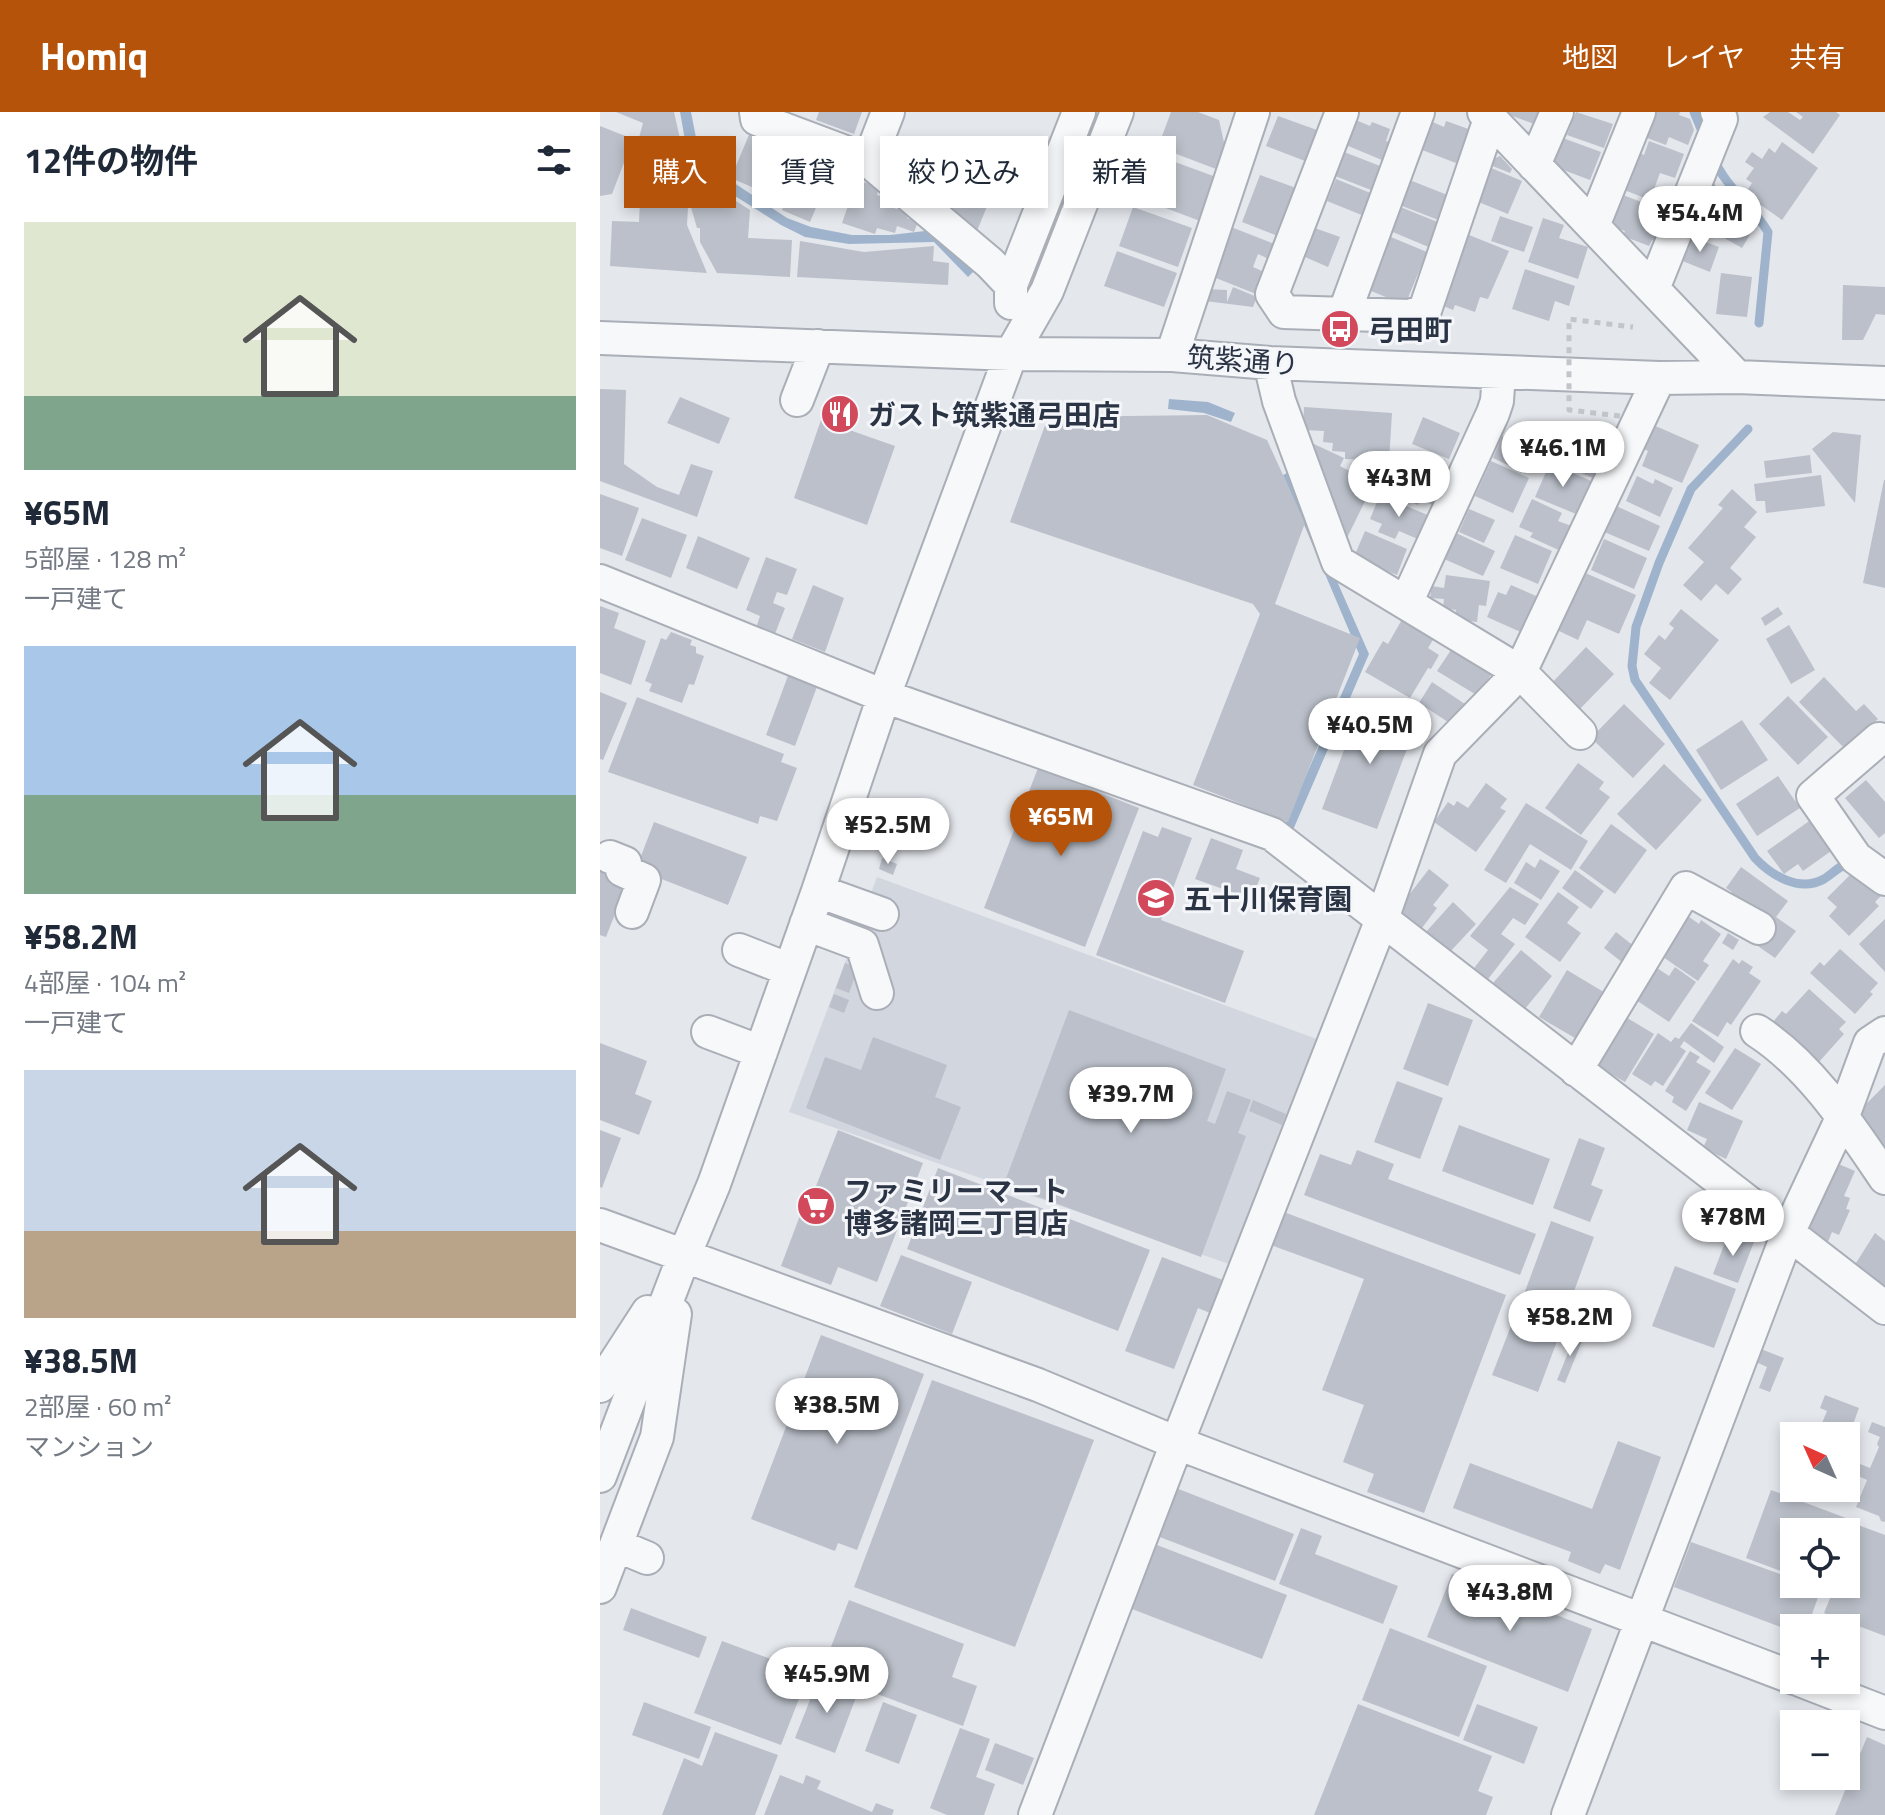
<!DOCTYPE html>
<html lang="ja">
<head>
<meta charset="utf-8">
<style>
  :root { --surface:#fff; --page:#f2f2f3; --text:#1f2937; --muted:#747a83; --accent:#b45309 }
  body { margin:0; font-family:"Titillium Web","Noto Sans JP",sans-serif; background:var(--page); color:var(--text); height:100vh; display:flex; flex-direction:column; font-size:30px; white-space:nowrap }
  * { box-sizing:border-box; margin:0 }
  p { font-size:26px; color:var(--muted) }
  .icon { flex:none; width:44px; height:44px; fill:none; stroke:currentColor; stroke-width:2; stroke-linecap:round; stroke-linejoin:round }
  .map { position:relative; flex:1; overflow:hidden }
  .drawer { display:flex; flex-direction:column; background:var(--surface); width:600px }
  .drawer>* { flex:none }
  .guide { position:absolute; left:24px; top:24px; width:760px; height:72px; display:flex; gap:16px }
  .needle { width:52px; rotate:315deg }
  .tools { position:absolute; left:1180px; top:1310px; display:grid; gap:16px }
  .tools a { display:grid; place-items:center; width:80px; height:80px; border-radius:0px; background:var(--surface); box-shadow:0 4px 12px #0003; font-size:40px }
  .price { position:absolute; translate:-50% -68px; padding:0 18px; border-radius:28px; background:#fff; color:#222; font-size:26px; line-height:52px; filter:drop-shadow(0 2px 4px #0008) }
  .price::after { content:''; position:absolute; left:50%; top:48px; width:24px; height:18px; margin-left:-12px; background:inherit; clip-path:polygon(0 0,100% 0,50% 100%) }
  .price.active { background:var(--accent); color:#fff }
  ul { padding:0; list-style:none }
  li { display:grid; align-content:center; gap:16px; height:424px; padding:0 24px }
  li span { display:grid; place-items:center; height:248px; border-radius:0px; color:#555 }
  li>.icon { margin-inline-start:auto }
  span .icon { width:144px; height:144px; fill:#fffc; stroke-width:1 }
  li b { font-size:34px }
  h2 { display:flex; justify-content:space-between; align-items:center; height:96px; padding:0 24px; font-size:34px }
  .pill { padding:0 28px; border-radius:0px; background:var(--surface); box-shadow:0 4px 12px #0003; font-size:28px; line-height:72px }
  .pill.active { background:var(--accent); color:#fff }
  header { display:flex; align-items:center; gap:48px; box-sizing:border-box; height:112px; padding:0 40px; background:var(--accent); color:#fff }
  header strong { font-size:38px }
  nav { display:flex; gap:44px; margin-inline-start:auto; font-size:28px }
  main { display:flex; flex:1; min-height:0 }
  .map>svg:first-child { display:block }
</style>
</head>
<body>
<header>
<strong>Homiq</strong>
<nav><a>地図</a><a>レイヤ</a><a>共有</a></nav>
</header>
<main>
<section class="drawer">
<h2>12件の物件<svg class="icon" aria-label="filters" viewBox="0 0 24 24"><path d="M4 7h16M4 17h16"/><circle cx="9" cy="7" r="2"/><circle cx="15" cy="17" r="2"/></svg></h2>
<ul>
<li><span style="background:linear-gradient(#dfe7d0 70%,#7fa58c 0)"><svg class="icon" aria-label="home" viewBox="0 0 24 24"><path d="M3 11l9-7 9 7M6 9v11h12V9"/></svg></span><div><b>¥65M</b><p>5部屋 · 128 m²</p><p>一戸建て</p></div></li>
<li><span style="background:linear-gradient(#a9c7e8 60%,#7fa58c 0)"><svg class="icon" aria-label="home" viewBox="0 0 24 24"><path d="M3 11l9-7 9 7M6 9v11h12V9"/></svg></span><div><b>¥58.2M</b><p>4部屋 · 104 m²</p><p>一戸建て</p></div></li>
<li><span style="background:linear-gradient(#c9d6e8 65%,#b9a48a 0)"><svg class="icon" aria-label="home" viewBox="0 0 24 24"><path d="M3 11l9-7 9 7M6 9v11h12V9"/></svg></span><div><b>¥38.5M</b><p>2部屋 · 60 m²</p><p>マンション</p></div></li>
</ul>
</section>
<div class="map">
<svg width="1285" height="1703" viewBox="0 0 1285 1703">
  <rect width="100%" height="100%" fill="#e4e7ec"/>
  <path fill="#d2d6de" d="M277,765L722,929L635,1154L189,1000Z"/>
  <path fill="#9fb4cc" d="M80,0H91L99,41L110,55L187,106L211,115L252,123H290L325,119L375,158L368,165L334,130L249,132L205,125L181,113L100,62L88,45Z
    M569,287L608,290L635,301L631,310L604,301L568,297Z
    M689,360L769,542L693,718L684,714L759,542L683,363Z"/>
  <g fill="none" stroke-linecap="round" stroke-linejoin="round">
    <path stroke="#9fb4cc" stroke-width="9" d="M1094,0L1104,24
      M1113,45C1125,75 1152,93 1168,120L1159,211
      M1148,317L1091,377L1059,451L1036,515L1032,554L1035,568L1155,746C1171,763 1199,781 1224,767C1234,761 1239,753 1252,751"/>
  </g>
  <path fill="#bbc0ca" d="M16,0H74L80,27L74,38L39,26L43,11Z
    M219,0H262L254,22L216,8Z
    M571,0H598L619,8L625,35L616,57L558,35Z
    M902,0H941L937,13Z
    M976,0L1013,12L1004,36L967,23Z
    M1048,0H1080L1079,3L1090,7L1094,18L1088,33L1069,25L1066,33L1039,23Z
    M1170,0H1188L1200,8L1203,5L1196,0H1236L1240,3L1213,42L1163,5Z
    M678,4L717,18L705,49L666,34Z
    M751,6L770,14L772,10L790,17L786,29L789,30L782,48L741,31Z
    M828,8L844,15L846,9L874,19L861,53L817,36Z
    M0,14L33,27L12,82L0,84Z
    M151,18L186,33L166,81L131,66Z
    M960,25L1001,40L990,68L950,53Z
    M1049,29L1084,42L1075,66L1060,61L1050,88L1019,76L1033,38L1044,43Z
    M1182,30L1218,56L1182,108L1145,82L1152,71L1146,67L1154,56L1145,50L1152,40L1162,47L1169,36L1175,41Z
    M350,34L403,55L377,119L330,83Z
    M739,38L780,54L771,78L730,62Z
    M556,43L616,65L600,109L539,86Z
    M900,44L912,57L910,61L890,53L893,47Z
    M200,55L228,67L210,110L182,98Z
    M889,55L922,69L908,102L876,89Z
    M50,57L90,59L87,113L107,161L10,154L12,109L39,110L41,68H49Z
    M92,61L150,98L148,126L192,128L190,165L117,161L100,130V116H97L90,92Z
    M1107,61L1122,83L1115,92L1155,114L1142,136L1103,114L1106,109L1101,106L1105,98L1094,92Z
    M660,63L696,76L678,124L642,110Z
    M736,67L773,82L764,104L727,89Z
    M807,67L850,84L841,109L797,92Z
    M257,68L279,75L277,83L293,88L291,95L309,101L307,106L318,110L314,120L297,114L295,121L277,116L275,122L242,111Z
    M1023,83L1057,96L1054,103L1065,108L1056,130L1052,128L1049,134L1023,124L1025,119L1011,114Z
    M798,94L840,111L831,136L788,118Z
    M533,95L592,116L578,155L519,134Z
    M900,104L933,115L924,140L891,129Z
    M943,106L964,113L959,126L988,135L978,167L928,150Z
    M709,114L740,125L728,155L698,142Z
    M631,115L677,133L671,148L658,142L653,155L669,162L661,184L611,164Z
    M786,123L827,140L805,193L764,176Z
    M869,123L909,139L888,187L880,185L875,200L855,193L853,198L836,191L854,145L859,147Z
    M1089,124L1119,135L1110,160L1080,148Z
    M200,129L264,140L334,134L333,149L349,151L348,173L197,165Z
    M517,139L577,161L564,195L504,174Z
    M925,157L975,174L969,194L955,189L949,209L912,197Z
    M1121,161L1152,165L1147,205L1116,202Z
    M1243,173L1285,175V203L1276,202L1263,228H1242Z
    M633,175L657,185L653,195L605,189L606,177L627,178V190Z
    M0,277L26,278L24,352L57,375L79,383L91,352L113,359L97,405L0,369Z
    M80,285L130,306L119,332L67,311Z
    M704,295L792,301L789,349L745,347V340L732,339L733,331L723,330L724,319L703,318Z
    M607,303L667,328L705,411L675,492L760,526L688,710L593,673L660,502L653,492L410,410L448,305Z
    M823,305L860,321L849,347L812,332Z
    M221,308L295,334L267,413L194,386Z
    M925,312L943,320L925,361L893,346L902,324L917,331Z
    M1051,312L1099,333L1082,371L1042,354L1048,339L1040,335Z
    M966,317L1007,335L993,366L952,348Z
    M1233,320L1261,323L1255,391L1212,337Z
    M714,332L744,346L740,354L761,365L757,373L770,379L745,430L711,337Z
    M1210,343L1212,361L1166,366L1164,349Z
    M797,344L812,350L810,356L848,371L838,395L820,388L818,393L794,383L795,378L784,373Z
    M891,349L929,366L913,401L875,384Z
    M950,351L991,369L976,402L935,385Z
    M1221,363L1225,394L1166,401L1165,389H1156L1154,372Z
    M1037,364L1053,372L1055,367L1073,376L1060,405L1026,389Z
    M1284,368H1285V476L1263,471Z
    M1132,377L1157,400L1144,415L1156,425L1130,456L1142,467L1128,483L1116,472L1101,489L1083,473L1104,450L1088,436L1123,396L1118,393Z
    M0,382L39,396L22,444L0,436Z
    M780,383L830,404L820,428L799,419L795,427L778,420L782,412L770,407Z
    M932,387L962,401L958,409L974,415L963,440L930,425L933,421L919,415Z
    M1014,393L1060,414L1049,439L1002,419Z
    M869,397L895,408L884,431L859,420Z
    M42,406L87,423L71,466L25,448Z
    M765,419L807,437L797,463L754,445Z
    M856,421L895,439L883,464L844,447Z
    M915,423L952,439L938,472L900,456Z
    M98,424L150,446L137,477L86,456Z
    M1004,427L1047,446L1034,477L991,458Z
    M166,445L197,457L187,483L177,480L173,491L185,496L173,527L155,519L160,504L146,498Z
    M983,460L1036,483L1019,522L987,508L978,528L957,518Z
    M846,463L890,469L886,494L879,493L877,510L855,507L856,498L843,496L844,487L830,486L832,474L844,476Z
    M213,473L244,486L225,540L192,527Z
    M911,473L941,486L925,522L887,505L898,480L906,483Z
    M0,494L19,501L14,516L46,529L31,573L0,561Z
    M1178,495L1183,502L1165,514L1161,506Z
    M1081,497L1119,528L1070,588L1049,571L1061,556L1044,542L1059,523L1065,528L1074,516L1069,512Z
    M804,504L836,523L828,536L839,543L831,557L828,556L810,586L765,560L783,529L788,532Z
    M1189,513L1215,558L1191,572L1166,527Z
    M71,520L92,528L90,533L96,535V541L104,544L94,573L89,572L82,591L49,579L52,572L45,569L61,526L66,528Z
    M855,532L895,556L878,584L837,559Z
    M986,535L1014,562L977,600L949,574Z
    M189,561L218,572L195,634L166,623Z
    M1224,565L1256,599L1264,592L1278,607L1246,638L1199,590Z
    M832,570L865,592L851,612L819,591Z
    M0,580L27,591L3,648L0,647Z
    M1188,584L1228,625L1198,653L1159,612Z
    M37,585L184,642L181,650L197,656L177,709L160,704L158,712L8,660Z
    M762,590L817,610L777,717L722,697Z
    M1024,592L1065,632L1033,666L991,626Z
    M1142,608L1168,648L1121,678L1096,638Z
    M978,651L1004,670L999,677L1010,685L981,723L945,696Z
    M1064,652L1102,688L1056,738L1017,702Z
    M438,656L539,696L485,835L384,796Z
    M1178,664L1200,696L1157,724L1136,692Z
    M1266,668L1285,690V721L1279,726L1245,686Z
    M886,671L907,687L900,696L906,699L876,740L834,710L848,690L854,694L857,689L868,696Z
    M926,691L988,729L971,758L930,732L906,771L884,758Z
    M1212,707L1234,737L1203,759L1198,752L1184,762L1167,739Z
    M54,710L147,745L128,793L36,757Z
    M1011,712L1047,738L1015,782L979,756Z
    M562,715L592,726L561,808L644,839L625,891L496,843L543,719L558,725Z
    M611,726L643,738L636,757L660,766L651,787L595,767Z
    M282,746L297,752L293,763L279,757Z
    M940,747L960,759L941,788L914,771L926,750L935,756Z
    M0,755L29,766L6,825L0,823Z
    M1141,755L1188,789L1176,805L1196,819L1175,846L1155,832L1166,817L1126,788L1132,780L1126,776Z
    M829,757L849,773L833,793L837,796L819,820L795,801Z
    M975,758L1004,779L991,797L962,776Z
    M1253,760L1269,777L1271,774L1281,784L1275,790L1279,794L1249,824L1229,804L1237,795L1227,786Z
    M910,775L939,792L925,813L913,806L901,822L915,832L882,875L868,864L888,838L870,824Z
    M958,780L979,795L967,811L981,821L960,850L925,825Z
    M853,790L876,812L848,842L825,821Z
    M1085,802L1099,812L1101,808L1121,822L1103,849L1109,853L1098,869L1063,845L1073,830L1068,827Z
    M1285,807V860L1259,832Z
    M1016,820L1035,835L1023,851L1004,836Z
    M1128,821L1139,828L1133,838L1122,831Z
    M1240,837L1278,871L1270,880L1273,882L1255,902L1210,861L1220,850L1224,854Z
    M921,838L952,864L919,904L888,877Z
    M1133,847L1139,852L1142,848L1153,855L1149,861L1161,869L1131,913L1127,910L1118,925L1092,909Z
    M245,851L258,856L249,881L236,876Z
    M1075,855L1096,870L1069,910L1036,888L1057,856L1069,864Z
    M967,858L1007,882L980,929L939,905Z
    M1209,877L1246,910L1239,917L1244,922L1218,951L1173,910L1182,899L1186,902Z
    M234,882L249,888L244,901L229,895Z
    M828,891L873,908L848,974L803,957Z
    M469,898L626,957L607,1009L615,1012L627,979L651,988L638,1021L646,1024L601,1145L404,1072Z
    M1024,904L1054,922L1025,970L995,953Z
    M1091,911L1124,935L1114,951L1084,929L1080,935L1086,939L1063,974L1055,969L1051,974L1032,962L1058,921L1071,930L1075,925L1079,927Z
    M273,925L347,953L335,985L361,995L340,1048L206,996L225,945L261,958Z
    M0,931L47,949L35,982L52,989L39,1023L0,1008Z
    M1135,936L1161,952L1132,998L1105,981Z
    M1090,939L1100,945L1096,950L1111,959L1086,999L1072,990L1074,985L1065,979Z
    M797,969L843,986L820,1047L774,1030Z
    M1285,973V1041L1251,1007Z
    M653,988L686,1002L682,1013L649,999Z
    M1099,990L1143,1009L1126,1047L1103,1036L1107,1027L1087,1018Z
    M859,1013L950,1047L933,1093L842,1059Z
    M0,1018L21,1026L2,1076L0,1075Z
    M238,1018L323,1051L277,1170L238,1155L231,1173L181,1154L205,1090L209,1092Z
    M979,1026L1005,1036L991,1073L1003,1078L990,1110L953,1096Z
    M757,1038L794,1052L788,1067L936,1122L920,1163L704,1083L720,1042L751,1053Z
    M1229,1048L1255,1059L1244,1084L1250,1086L1246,1097L1250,1098L1239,1123L1232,1120L1222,1144L1197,1126Z
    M338,1056L550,1138L518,1219L307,1137Z
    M681,1099L906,1183L824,1401L767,1380L774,1362L743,1350L764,1293L722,1278L764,1167L668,1132Z
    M951,1109L994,1125L966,1201L923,1185Z
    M1129,1120L1154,1130L1138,1171L1113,1162Z
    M1275,1121L1285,1129V1189L1249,1162Z
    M301,1143L372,1170L352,1222L280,1194Z
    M562,1145L623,1168L610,1201L598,1196L574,1257L525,1239Z
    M1075,1154L1136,1177L1114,1236L1052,1214Z
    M921,1188L966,1205L938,1280L892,1263Z
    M976,1221L984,1224L965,1271L957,1268Z
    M221,1223L324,1262L257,1438L238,1431L235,1439L151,1407Z
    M1161,1237L1184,1246L1170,1280L1159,1276L1167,1255L1156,1250Z
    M332,1268L494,1328L415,1535L254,1475Z
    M1225,1283L1259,1296L1248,1326L1220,1316L1227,1299L1220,1296Z
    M1272,1310L1285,1315V1410L1281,1409L1279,1404L1256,1395L1267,1368L1256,1363L1260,1352L1270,1356L1279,1335L1277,1332L1280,1325L1268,1320Z
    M1018,1329L1061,1345L1020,1458L1005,1452L1000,1462L968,1449L971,1440L853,1396L870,1351L992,1397Z
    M576,1376L694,1422L675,1469L557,1424Z
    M1171,1378L1246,1406L1241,1420H1194V1464L1146,1446Z
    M1258,1413L1285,1423V1524L1224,1501L1236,1472H1246V1445Z
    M701,1416L722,1424L715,1442L798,1474L783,1512L679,1472Z
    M1091,1430L1194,1467V1472H1206L1221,1477L1207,1516H1194V1520L1074,1475Z
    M557,1433L687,1483L662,1547L532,1497Z
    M852,1462L992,1517L968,1580L827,1525Z
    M249,1488L364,1532L352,1565L377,1574L363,1614L221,1561Z
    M31,1496L107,1525L99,1546L23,1518Z
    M790,1516L887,1554L859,1625L762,1588Z
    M122,1529L209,1561L181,1633L94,1601Z
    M219,1565L258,1580L235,1641L195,1626Z
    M44,1590L111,1615L99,1647L32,1623Z
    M283,1590L317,1603L299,1652L265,1639Z
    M758,1592L892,1644L878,1679L893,1685L886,1703H714Z
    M877,1592L938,1615L924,1652L863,1628Z
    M360,1616L390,1627L376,1665L395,1672L384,1703H347L330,1696Z
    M115,1620L178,1643L155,1703H62L84,1646L102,1654Z
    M1267,1625L1285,1633V1703H1235Z
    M395,1631L434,1646L423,1673L385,1658Z
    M180,1663L203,1672L206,1663L221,1669L217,1677L272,1700L276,1691L294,1698L292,1703H164Z"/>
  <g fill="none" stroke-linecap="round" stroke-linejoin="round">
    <defs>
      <path id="minor" d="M156,0L157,7L269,49L390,151L411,173
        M742,0L672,182L684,200L810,204L825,198L890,7
        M884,0L1137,265
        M269,49L288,0
        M934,53L957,0
        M993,114L1039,0
        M1053,177L1121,7L1117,0
        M411,191V173L479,0
        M744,202L818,0
        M0,226L411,242L572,243L670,251L1059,266L1137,265L1285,271
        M572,243L653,0
        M670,251L679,289L738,450L920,560L980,621
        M197,288L218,234
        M0,469L284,584L672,722L1285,1196
        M806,491L893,301L897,289L899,260
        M1279,627L1213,684L1256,746L1285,767
        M10,745L25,751L22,758L44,768L32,800
        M218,779L282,802
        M206,812L262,833L277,881
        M139,838L190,858
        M1157,919C1211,954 1249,1013 1285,1066
        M108,920L161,940
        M976,958L1086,776L1159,816
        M0,1113L438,1273L577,1331L1194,1566
        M0,1274L48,1200
        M0,1364L84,1144L114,1072L218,779L284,584L411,242L447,179L517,0
        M16,1433L47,1446
        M0,1475L57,1325L75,1202
        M1200,1568L1285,1601
        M435,1703L577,1331L782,807L840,642L920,560L1059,266
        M968,1703L1188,1121L1243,1004L1270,931L1285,921"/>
    </defs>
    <use href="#minor" stroke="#a9aeb7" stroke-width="36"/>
    <use href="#minor" stroke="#f7f8fa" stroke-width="32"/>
    <path stroke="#c2c5cb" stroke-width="5" stroke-dasharray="6 6" stroke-linecap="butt" d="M1020,304L969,298V207L1033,215"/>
  </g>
  <defs>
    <symbol id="bus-disc" viewBox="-11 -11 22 22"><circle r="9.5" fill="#d1495b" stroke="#f4f6f9"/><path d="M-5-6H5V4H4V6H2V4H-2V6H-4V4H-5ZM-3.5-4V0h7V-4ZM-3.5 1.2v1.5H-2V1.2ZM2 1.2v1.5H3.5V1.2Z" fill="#fff"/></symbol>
    <symbol id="restaurant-disc" viewBox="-11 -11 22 22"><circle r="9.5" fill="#d1495b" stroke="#f4f6f9"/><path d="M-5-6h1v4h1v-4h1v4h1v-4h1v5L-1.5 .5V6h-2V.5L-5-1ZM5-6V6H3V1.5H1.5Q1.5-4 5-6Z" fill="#fff"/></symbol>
    <symbol id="school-disc" viewBox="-11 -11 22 22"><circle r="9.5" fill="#d1495b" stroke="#f4f6f9"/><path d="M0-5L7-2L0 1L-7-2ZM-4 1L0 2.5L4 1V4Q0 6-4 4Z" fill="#fff"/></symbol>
    <symbol id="supermarket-disc" viewBox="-11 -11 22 22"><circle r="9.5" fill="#d1495b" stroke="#f4f6f9"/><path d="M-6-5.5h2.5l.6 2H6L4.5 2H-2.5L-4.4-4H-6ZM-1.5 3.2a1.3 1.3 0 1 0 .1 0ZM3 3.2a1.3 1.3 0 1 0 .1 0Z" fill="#fff"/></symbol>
  </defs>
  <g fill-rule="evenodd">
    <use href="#bus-disc" x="718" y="195" width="44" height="44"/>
    <use href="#restaurant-disc" x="218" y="280" width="44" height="44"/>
    <use href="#school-disc" x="534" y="764" width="44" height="44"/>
    <use href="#supermarket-disc" x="194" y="1072" width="44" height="44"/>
  </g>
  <g text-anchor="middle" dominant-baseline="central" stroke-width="6" stroke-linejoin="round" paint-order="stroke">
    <g font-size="28" font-weight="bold" fill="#2b3445" stroke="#f4f6f9" text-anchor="start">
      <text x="768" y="217">弓田町</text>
      <text x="268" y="302">ガスト筑紫通弓田店</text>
      <text x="584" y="786">五十川保育園</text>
      <text x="244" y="1078">ファミリーマート<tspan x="244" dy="32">博多諸岡三丁目店</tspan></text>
    </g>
    <g font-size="28" fill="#2b3445" stroke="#f4f6f9">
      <text transform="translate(643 248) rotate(4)">筑紫通り</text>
    </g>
  </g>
</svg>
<div class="tools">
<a><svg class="needle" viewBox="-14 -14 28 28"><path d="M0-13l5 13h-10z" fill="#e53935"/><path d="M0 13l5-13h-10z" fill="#747a83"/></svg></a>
<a><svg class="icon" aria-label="locate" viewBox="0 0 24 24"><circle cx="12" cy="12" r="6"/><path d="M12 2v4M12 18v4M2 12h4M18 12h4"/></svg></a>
<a>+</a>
<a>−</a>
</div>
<b class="price" style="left:1100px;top:142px">¥54.4M</b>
<b class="price" style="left:963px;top:377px">¥46.1M</b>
<b class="price" style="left:799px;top:407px">¥43M</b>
<b class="price" style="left:770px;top:654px">¥40.5M</b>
<b class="price active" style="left:461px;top:746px">¥65M</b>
<b class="price" style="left:288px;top:754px">¥52.5M</b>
<b class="price" style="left:531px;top:1023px">¥39.7M</b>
<b class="price" style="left:1133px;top:1146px">¥78M</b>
<b class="price" style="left:970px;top:1246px">¥58.2M</b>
<b class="price" style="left:237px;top:1334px">¥38.5M</b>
<b class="price" style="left:910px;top:1521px">¥43.8M</b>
<b class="price" style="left:227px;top:1603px">¥45.9M</b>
<div class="guide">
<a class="pill active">購入</a>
<a class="pill">賃貸</a>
<a class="pill">絞り込み</a>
<a class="pill">新着</a>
</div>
</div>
</main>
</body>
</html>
